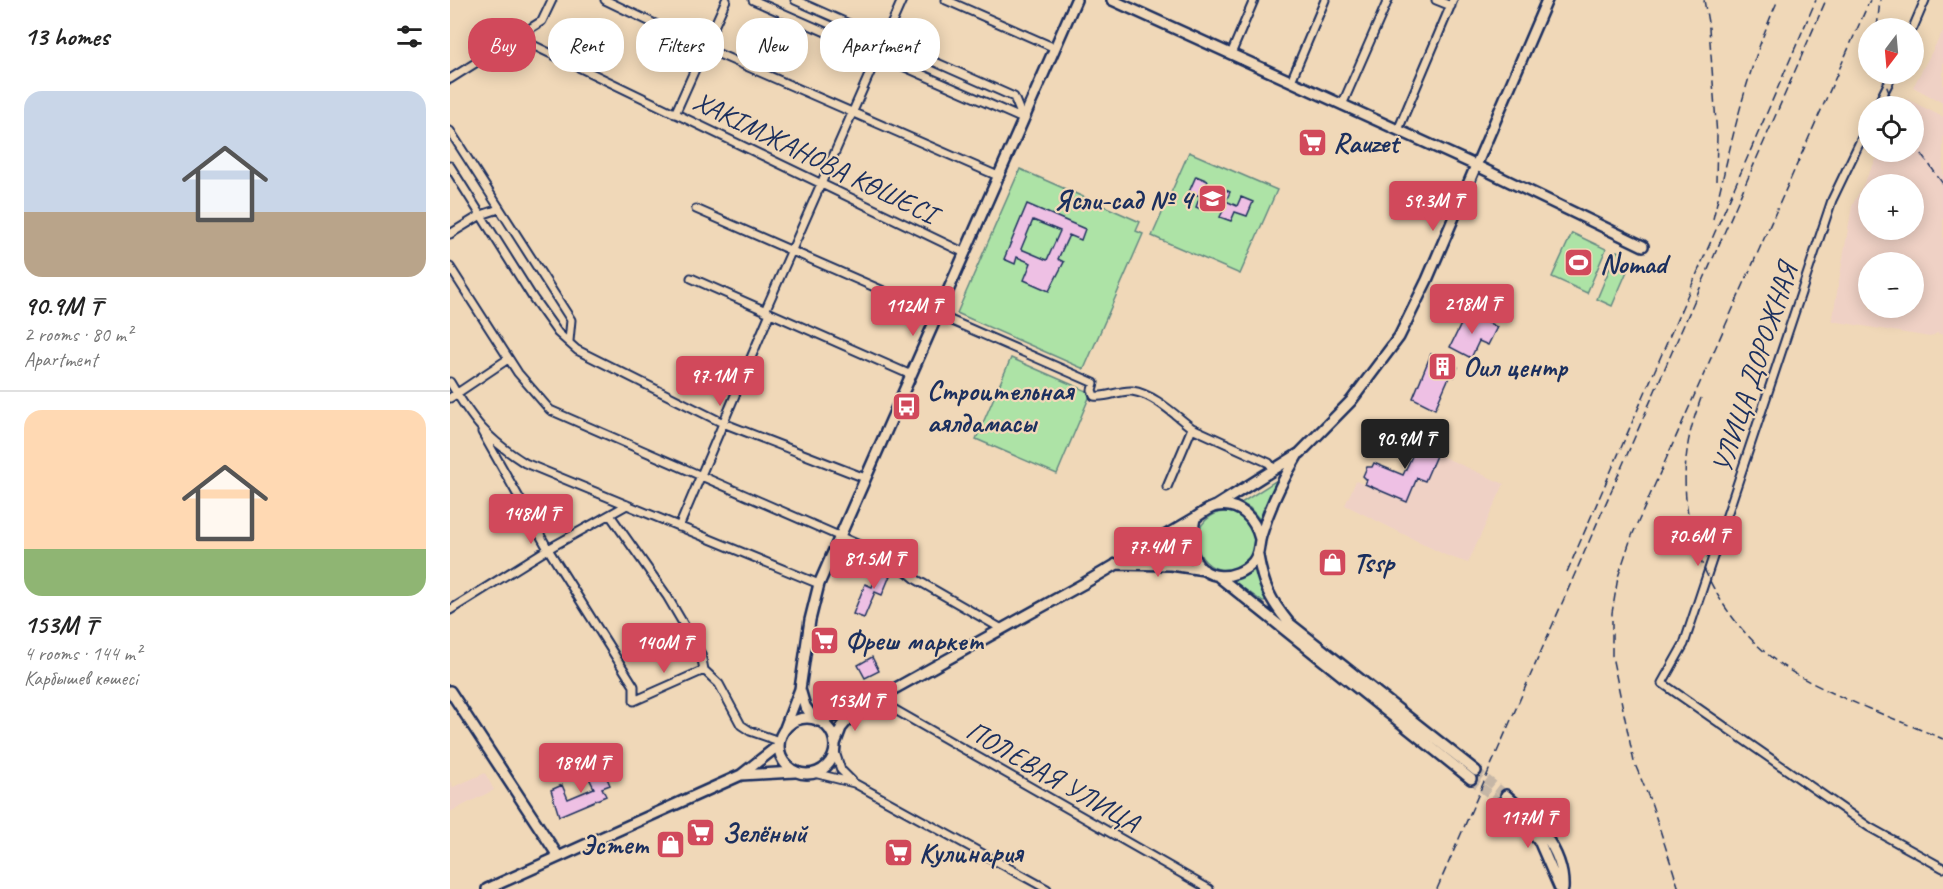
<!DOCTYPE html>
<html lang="en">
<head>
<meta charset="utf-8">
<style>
  :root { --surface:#fff; --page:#f6f6f6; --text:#222; --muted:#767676; --line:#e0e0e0; --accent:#d1495b }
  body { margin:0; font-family:Caveat,sans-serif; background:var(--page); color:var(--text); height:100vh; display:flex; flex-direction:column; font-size:22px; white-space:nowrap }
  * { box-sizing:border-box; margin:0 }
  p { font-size:20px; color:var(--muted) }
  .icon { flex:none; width:33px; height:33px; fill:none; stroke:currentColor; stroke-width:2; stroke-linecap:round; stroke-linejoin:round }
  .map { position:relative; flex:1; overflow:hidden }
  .details { display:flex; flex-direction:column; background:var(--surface); width:450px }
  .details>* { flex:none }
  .hud { position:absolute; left:18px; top:18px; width:570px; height:54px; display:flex; gap:12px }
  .needle { width:39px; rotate:196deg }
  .controls { position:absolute; left:1408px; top:18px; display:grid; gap:12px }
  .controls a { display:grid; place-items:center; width:66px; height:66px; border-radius:50%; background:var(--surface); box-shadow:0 3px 15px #0003; font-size:30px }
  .price { position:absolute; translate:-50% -51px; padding:0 14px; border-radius:6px; background:var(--accent); color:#fff; font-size:20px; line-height:39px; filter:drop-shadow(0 2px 3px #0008) }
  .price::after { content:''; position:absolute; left:50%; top:36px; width:18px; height:14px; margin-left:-9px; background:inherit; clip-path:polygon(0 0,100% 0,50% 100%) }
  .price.current { background:#222; color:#fff }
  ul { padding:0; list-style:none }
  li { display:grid; align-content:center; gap:12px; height:318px; padding:0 24px }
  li+li { border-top:2px solid var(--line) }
  li span { display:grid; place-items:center; height:186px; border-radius:18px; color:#555 }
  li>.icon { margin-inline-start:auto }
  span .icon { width:108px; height:108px; fill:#fffc; stroke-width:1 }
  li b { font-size:26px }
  h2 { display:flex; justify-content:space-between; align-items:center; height:72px; padding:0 24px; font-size:26px }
  .tag { padding:0 21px; border-radius:24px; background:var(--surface); box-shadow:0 3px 15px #0003; font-size:21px; line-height:54px }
  .tag.current { background:var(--accent); color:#fff }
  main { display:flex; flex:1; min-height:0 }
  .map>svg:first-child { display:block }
</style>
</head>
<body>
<main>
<section class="details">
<h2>13 homes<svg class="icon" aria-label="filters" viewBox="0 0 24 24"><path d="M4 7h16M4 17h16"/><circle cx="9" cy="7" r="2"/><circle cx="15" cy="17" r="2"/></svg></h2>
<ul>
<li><span style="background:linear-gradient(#c9d6e8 65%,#b9a48a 0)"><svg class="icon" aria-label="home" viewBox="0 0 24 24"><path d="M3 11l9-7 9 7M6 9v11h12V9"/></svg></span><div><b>90.9M ₸</b><p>2 rooms · 80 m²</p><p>Apartment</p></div></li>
<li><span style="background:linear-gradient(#ffd9b3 75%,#8fb573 0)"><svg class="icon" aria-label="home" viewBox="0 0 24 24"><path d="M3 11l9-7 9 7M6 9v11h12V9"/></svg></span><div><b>153M ₸</b><p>4 rooms · 144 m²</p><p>Карбышев көшесі</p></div></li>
</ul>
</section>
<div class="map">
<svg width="1493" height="889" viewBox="0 0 1493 889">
  <rect width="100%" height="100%" fill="#f0d8b8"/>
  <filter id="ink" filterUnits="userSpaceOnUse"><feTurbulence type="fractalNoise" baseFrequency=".0167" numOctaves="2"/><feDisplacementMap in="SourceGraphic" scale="12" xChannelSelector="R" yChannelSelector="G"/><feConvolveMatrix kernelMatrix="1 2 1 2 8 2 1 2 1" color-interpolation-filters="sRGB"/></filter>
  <g filter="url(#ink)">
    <path fill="#efd1c5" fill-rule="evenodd" d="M1493,31V103L1463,87Z
      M1457,99L1493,117V335L1487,333L1480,337L1382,321L1402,206L1430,152H1464V106H1454ZM1419,184H1464V230H1419ZM1419,262H1464V308H1419Z
      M987,454L1054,484L1018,563L995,555L895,505L906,481L957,502L967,478L975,481Z
      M35,773L44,790L0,812V781L3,787Z"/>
    <path fill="#ade3a6" stroke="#648982" stroke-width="1.5" d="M739,152L827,190L790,274L702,236Z
      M570,169L690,222L686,231L693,234L634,369L507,313Z
      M1122,233L1156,249L1137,293L1102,277Z
      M1167,251L1174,254L1169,265L1178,269L1162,306L1147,299Z
      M561,358L641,393L607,474L526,439Z
      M827,480L811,521L800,508L791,503Z
      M747 541a29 29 0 1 1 58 0a29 29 0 1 1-58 0Z
      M735,535L740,561L691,558Z
      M805,567L817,594V598L813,602L782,580L796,575Z"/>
    <path fill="#eec0e4" stroke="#1b2f5e" stroke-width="1.5" fill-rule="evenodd" d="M746,176L758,181L753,191L765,196L769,187L780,192L776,201L787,206L791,197L803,202L797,216L785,212L781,221L770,217L775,207L761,201L756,211L746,207L750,196L739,192Z
      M577,204L635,229L631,240L619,235L608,259L614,262L599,291L574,280L581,263L567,257L565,264L554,259ZM583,220L610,231L597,260L571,249Z
      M1017,312L1047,327L1038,345L1029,341L1021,358L1000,347Z
      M981,354L1008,367L1004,377L1000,375L985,409L963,398Z
      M978,433L989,437L988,442L991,444L975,481L967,478L957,502L915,484L917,480L913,476L917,467H922L924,463L953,475L963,454L961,451L963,446H966L971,435L976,437Z
      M433,561L444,566L432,595L425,592L414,618L403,614L415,584L422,587Z
      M422,657L429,671L415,678L408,665Z
      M153,769L160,785L152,788L156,796L109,816L101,790L112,785L118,799L144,788L138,776Z"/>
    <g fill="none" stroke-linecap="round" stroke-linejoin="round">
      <path stroke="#c5b6a6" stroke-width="9" stroke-dasharray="9 4.5" stroke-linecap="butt" d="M1026,771L1056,795
        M1021,779L1051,803"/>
      <defs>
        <path id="street" d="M155,0L255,48L548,176
          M303,0L573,119
          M345,0L564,97L573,119
          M496,0L605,48
          M986,0L1001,6
          M1463,28L1475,0
          M66,37L515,253
          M781,54L804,0
          M0,79L92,21L102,0
          M841,81L875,0
          M892,105L938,0
          M1427,106L1443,74
          M225,114L276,0
          M1419,123L1382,200L1234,644L1212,683L1419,827L1493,868
          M948,130L1003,0
          M0,131L121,320L119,341
          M0,166L83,298L108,333L127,350L273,423L415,478
          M246,209L644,383L642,390L644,396C658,398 668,390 682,391C704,394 725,415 742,428
          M0,234L31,215L49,209
          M0,267L68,373L100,410L453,564L456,571L467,580L552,629
          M241,278L461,375
          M315,311L452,0
          M0,382C23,421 37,439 75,463L369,584
          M0,398L58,359
          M32,432L98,549L184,686V701L254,670
          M717,487L742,428L819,463L824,470
          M160,515L217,596L251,654L254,670L269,684L291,725L300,731L329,741
          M229,527L320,313
          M0,610L98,549L177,505
          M426,699L759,889
          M384,749L391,770L402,781
          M364,773L404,783L597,889"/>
        <path id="secondary" d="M662,0L1025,165L1193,246
          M766,506L850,453L901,401L949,337L977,280L1097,0
          M810,539C805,519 790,502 767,506C760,507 751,514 745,518C743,530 739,543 743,555C752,582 786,581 803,562C810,554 808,546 811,536C819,508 832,481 847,456
          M808,556C813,585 820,600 839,623L1026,771
          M666,564L721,565L754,570
          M769,577L1021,779
          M350,689L355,706L364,719
          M0,691L108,856
          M329 746a28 28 0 1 1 56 0a28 28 0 1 1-56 0Z
          M368,721L408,709L633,584L745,518
          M335,728L350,689L360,620L369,584L626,0
          M385,744L391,728L406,710
          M291,775L345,772
          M1056,795C1083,819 1115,849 1113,889
          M1051,803L1074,823L1090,843L1110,889
          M37,889L291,775L329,745"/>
      </defs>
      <use href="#street" stroke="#1b2f5e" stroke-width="11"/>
      <use href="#secondary" stroke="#1b2f5e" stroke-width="14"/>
      <use href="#street" stroke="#f0d8b8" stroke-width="7"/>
      <use href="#secondary" stroke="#f0d8b8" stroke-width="9"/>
      <path stroke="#1b2f5e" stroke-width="1.5" stroke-dasharray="9 4.5" stroke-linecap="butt" d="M1254,0L1259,28L1267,136L1266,181
        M1427,28L1430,0
        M1432,74L1444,106
        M1464,143L1493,184
        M1263,219C1281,145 1296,70 1328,0
        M1251,398C1245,415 1239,433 1237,451C1225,538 1271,631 1347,675C1392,700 1446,719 1493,739
        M1117,572L1366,0
        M987,889L1376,0
        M1229,889L1202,805L1184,762L1162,656V613L1168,577L1181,538L1420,0"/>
    </g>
  </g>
  <defs>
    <symbol id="supermarket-square" viewBox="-11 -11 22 22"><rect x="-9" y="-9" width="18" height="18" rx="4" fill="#d1495b" stroke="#f0d8b8"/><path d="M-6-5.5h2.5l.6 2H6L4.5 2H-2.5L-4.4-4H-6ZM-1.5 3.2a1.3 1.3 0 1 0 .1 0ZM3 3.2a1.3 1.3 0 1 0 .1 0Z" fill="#fff"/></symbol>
    <symbol id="school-square" viewBox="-11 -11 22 22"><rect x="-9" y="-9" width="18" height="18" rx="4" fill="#d1495b" stroke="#f0d8b8"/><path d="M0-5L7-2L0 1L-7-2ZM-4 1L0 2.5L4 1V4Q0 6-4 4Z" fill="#fff"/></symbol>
    <symbol id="stadium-square" viewBox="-11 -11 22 22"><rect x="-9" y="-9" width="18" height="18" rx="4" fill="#d1495b" stroke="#f0d8b8"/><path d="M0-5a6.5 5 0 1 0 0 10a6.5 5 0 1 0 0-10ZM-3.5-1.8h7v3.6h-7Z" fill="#fff"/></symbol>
    <symbol id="building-square" viewBox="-11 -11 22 22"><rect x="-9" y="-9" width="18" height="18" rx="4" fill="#d1495b" stroke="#f0d8b8"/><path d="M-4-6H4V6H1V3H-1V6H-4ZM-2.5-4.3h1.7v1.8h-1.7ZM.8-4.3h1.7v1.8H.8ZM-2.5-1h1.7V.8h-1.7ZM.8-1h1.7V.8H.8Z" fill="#fff"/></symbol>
    <symbol id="bus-square" viewBox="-11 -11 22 22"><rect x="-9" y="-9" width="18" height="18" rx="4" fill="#d1495b" stroke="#f0d8b8"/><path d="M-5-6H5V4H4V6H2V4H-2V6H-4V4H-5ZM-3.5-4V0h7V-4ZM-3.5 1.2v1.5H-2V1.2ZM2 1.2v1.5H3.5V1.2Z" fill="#fff"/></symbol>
    <symbol id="shop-square" viewBox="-11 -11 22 22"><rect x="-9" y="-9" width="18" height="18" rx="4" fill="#d1495b" stroke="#f0d8b8"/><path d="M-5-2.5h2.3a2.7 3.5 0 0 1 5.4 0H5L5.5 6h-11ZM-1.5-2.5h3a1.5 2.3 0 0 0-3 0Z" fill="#fff"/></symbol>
  </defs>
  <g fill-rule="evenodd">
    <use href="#supermarket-square" x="846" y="126" width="33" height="33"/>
    <use href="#school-square" x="746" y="182" width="33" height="33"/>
    <use href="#stadium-square" x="1112" y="246" width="33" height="33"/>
    <use href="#building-square" x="976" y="350" width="33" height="33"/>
    <use href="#bus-square" x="440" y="390" width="33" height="33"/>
    <use href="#shop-square" x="866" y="546" width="33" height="33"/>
    <use href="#supermarket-square" x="358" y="624" width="33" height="33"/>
    <use href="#supermarket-square" x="234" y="816" width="33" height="33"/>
    <use href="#shop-square" x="204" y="828" width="33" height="33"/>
    <use href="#supermarket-square" x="432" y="836" width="33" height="33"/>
  </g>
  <g text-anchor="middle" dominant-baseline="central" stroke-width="4.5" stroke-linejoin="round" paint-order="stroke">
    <g font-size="28" font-weight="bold" fill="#1b2f5e" stroke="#f0d8b8" text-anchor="start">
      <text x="883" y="142">Rauzet</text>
      <text x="742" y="199" text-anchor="end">Ясли-сад № 4</text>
      <text x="1150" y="263">Nomad</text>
      <text x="1013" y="366">Оил центр</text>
      <text x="477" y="390">Строительная<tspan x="477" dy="32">аялдамасы</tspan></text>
      <text x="903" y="562">Tssp</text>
      <text x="395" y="640">Фреш маркет</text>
      <text x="272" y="832">Зелёный</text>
      <text x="199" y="844" text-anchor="end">Эстет</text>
      <text x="469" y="852">Кулинария</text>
    </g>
    <g font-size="28" fill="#1b2f5e" stroke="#f0d8b8">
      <text transform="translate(365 157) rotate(26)">ХАКІМЖАНОВА КӨШЕСІ</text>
      <text transform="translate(1304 368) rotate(-72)">УЛИЦА ДОРОЖНАЯ</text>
      <text transform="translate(603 776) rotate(30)">ПОЛЕВАЯ УЛИЦА</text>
    </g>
  </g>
</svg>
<div class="controls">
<a><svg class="needle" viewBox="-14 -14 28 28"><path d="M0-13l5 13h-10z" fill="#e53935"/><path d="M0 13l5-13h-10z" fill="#767676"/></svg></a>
<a><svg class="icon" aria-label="locate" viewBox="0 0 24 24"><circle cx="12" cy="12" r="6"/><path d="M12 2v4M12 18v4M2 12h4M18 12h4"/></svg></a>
<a>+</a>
<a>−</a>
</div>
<b class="price" style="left:983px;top:232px">59.3M ₸</b>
<b class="price" style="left:1022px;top:335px">218M ₸</b>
<b class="price" style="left:463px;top:337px">112M ₸</b>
<b class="price" style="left:270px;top:407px">97.1M ₸</b>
<b class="price current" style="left:955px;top:470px">90.9M ₸</b>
<b class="price" style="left:81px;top:545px">148M ₸</b>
<b class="price" style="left:1248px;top:567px">70.6M ₸</b>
<b class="price" style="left:708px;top:578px">77.4M ₸</b>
<b class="price" style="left:424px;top:590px">81.5M ₸</b>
<b class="price" style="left:214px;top:674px">140M ₸</b>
<b class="price" style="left:405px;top:732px">153M ₸</b>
<b class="price" style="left:131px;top:794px">189M ₸</b>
<b class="price" style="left:1078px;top:849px">117M ₸</b>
<div class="hud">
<a class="tag current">Buy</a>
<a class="tag">Rent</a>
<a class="tag">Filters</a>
<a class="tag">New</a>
<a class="tag">Apartment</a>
</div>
</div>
</main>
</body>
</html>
